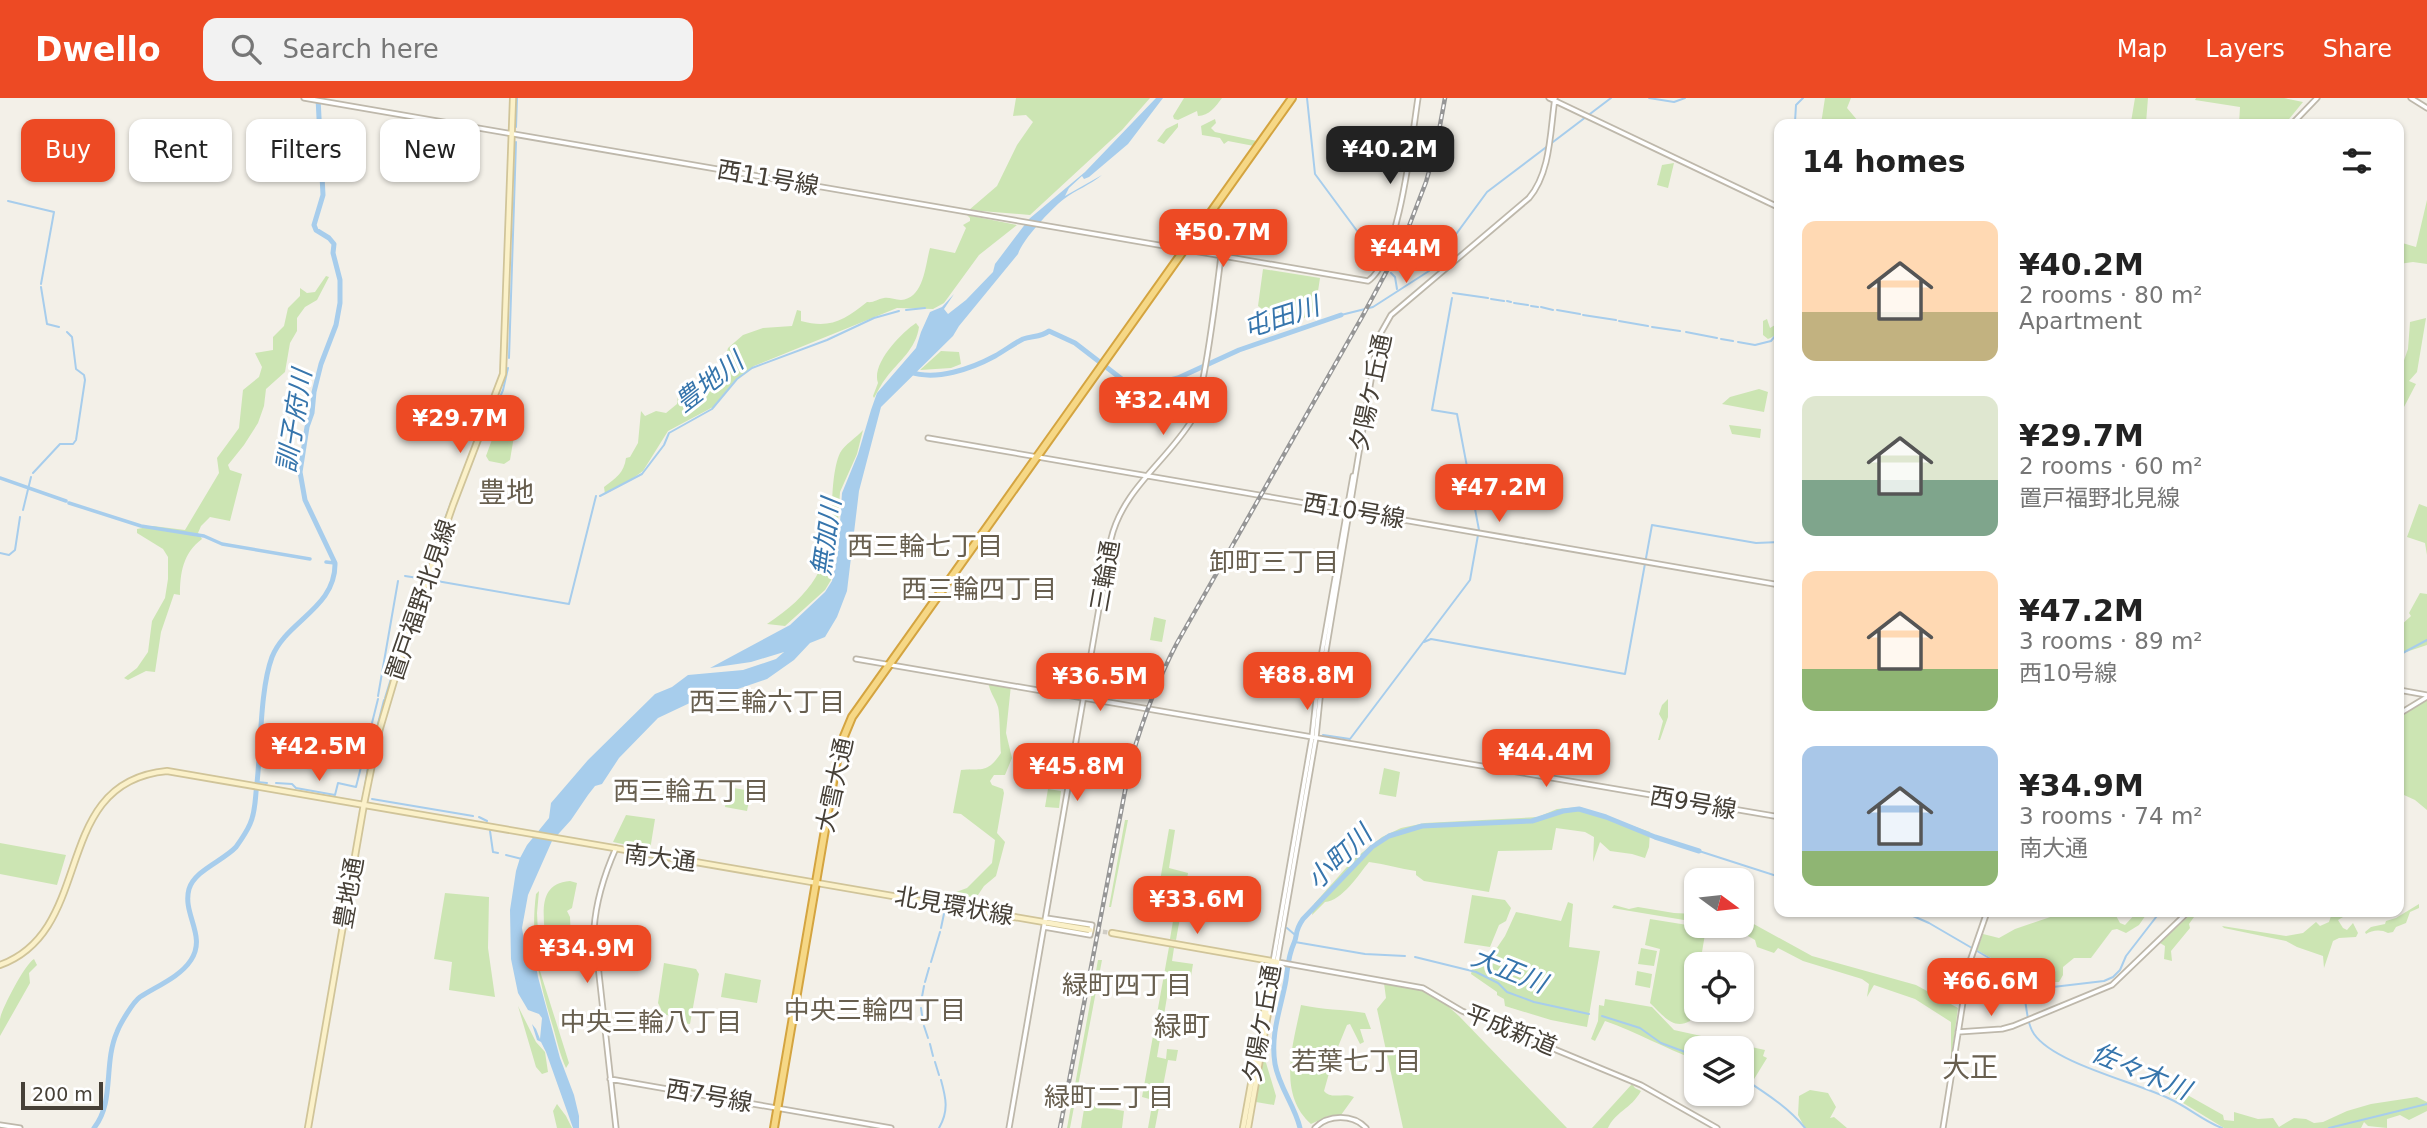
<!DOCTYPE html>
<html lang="en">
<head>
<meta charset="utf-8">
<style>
  :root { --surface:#fff; --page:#f2f2f2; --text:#222; --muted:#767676; --accent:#ed4a24 }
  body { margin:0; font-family:"DejaVu Sans","Noto Sans JP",sans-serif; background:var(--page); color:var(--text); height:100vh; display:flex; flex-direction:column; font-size:26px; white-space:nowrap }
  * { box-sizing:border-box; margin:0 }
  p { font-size:23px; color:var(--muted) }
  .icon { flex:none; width:38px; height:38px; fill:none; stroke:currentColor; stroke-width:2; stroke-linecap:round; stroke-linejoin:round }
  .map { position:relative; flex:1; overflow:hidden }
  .drawer { position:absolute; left:1774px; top:21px; width:630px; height:798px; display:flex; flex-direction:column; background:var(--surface); border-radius:14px; box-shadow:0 2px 5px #0004 }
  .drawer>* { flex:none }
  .guide { position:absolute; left:21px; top:21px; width:665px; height:63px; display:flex; gap:14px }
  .needle { width:46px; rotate:105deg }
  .controls { position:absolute; left:1684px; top:770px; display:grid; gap:14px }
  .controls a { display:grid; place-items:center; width:70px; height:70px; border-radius:14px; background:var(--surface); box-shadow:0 2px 5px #0004; font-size:35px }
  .scale { position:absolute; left:21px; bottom:18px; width:82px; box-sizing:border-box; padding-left:7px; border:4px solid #464037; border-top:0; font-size:19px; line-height:24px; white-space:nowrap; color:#464037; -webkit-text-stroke:5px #fff; paint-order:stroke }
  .price { position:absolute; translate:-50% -60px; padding:0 16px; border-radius:14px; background:var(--accent); color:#fff; font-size:23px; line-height:46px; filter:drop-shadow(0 2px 4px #0008) }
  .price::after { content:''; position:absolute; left:50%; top:42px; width:21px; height:16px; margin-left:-10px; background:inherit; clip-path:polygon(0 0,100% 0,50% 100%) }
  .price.on { background:#222; color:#fff }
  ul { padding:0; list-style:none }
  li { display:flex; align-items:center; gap:21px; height:175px; padding:0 28px }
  li span { display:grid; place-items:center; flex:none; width:196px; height:140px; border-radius:14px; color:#555 }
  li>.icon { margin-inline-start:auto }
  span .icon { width:84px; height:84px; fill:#fffc; stroke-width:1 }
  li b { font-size:30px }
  h2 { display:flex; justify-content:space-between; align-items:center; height:84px; padding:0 28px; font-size:30px }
  .tag { padding:0 24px; border-radius:14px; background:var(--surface); box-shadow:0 2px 5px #0004; font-size:24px; line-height:63px }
  .tag.on { background:var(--accent); color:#fff }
  header { display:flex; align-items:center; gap:42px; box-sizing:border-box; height:98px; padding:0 35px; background:var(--accent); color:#fff }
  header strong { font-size:33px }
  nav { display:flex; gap:38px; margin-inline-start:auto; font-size:24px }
  .search { width:490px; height:63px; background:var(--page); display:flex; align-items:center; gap:18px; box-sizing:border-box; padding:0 24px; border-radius:14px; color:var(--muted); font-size:26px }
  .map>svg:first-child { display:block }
</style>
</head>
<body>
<header>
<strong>Dwello</strong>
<div class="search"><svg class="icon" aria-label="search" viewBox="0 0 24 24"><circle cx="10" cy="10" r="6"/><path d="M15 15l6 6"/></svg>Search here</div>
<nav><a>Map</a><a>Layers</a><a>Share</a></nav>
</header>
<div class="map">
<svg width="2427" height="1030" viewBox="0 0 2427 1030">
  <rect width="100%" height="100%" fill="#f3f0e8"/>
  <path fill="#cce5b3" d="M1016,0H1150L1122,32L1030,117L969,112L997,88L1017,47L1033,24L1026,17L1013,18Z
    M1184,0H1222C1216,8 1209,18 1198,18L1197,13L1178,22L1174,21L1173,18Z
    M1825,0H1851L1847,10L1858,23L1857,26H1821Z
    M2135,0H2148L2146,25L2131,24Z
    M2196,0H2284L2303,4L2285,26H2239L2240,9L2195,2Z
    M1215,21L1216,25L1211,30L1215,34L1257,43L1254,48L1228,43L1224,46L1220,40L1202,37L1201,28Z
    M1178,25V29L1164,46L1157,43L1166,31Z
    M1674,65L1668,90L1657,87L1662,67Z
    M2427,102V166L2413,164L2399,166V144L2416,149Z
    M967,117L1017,127L979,157L944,205L933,211L897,210L754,268L736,281L713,309L668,333L643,373L629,383L605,396L604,389C616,380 624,375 626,360L630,359L638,345L641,313L645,318L656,313L666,315L677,306L678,296L690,295L700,300L725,261L728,250L743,237L763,230L792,228L797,212L801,213V223C830,231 845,222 867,204C874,205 877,201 884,200C889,199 895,202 901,202C924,200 925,168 930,150L955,155L966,130L963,127L970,123V120Z
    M1263,171L1320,180L1315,213C1303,223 1278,232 1262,230L1265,213L1258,208Z
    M326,178L329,179L317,202L305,209L297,220V233L290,245L285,274L266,291L264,308L258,325L244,347L228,367L230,372L242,376L230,423L210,419L201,428L198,435L202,441C183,455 180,475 180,497L174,496L161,534L155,574L146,573L128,582L124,580L137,570L148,554L152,523L165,500L168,481V459L163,451L137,435V431L153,428L185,432L219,375L217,360L239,330L243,292L259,279L262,269L255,255L273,252V239L284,228L288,210L300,198V190L307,195L315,194Z
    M2426,220L2417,274L2409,283L2416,286L2404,309L2399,332V269L2402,268L2408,251L2410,224Z
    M1767,221L1770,230L1780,224C1780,232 1776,238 1768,241L1763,237V223Z
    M916,225L919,229C916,251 899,263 886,280C881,286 878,293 874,300L873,298L878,285C871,266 901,235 916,225Z
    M941,253L959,254L961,266L951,270L920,272Z
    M1759,291L1768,294L1764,314L1722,306L1730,299Z
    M1729,327L1761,331L1760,340L1732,336Z
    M863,332L857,356L840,394L836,453L831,482L825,492L785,528L767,526C811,497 831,468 832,415C832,399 833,370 840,355C844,347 857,339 863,332Z
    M494,336L514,338L510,362L504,366L489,363L486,358Z
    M2419,406L2427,409V457L2425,445L2407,439Z
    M2420,495L2427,496V547L2406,554L2399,559V529L2411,518L2409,515Z
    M1154,519L1166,522L1162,544L1150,542Z
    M988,583L1011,587L1006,635L1012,660L1005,677H994L990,683L992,687L1003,691L1004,695L997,735L1005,744L996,778L984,788L976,800L964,803L958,809L944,807L948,797L967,790L992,765L995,742L961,716L953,715L961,672C982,670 987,676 1001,655C1000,646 1000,616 998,609C995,600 989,593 988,583Z
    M1668,601V619L1660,642H1658L1663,623L1659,616L1662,607Z
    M2427,602V712L2415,702L2404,697V685L2399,680V619Z
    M1384,670L1400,674L1396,699L1379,696Z
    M728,689L751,693L747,713L725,709Z
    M1048,691L1061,693L1059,710L1045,709Z
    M1580,709L1650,734L1649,749L1645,760L1632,756L1610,753L1600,744L1593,764L1594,739L1585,734L1556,730L1552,752L1498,753L1489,794L1424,783L1416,777V773C1400,771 1386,766 1369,764C1359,776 1342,803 1325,804L1312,817L1314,806L1354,761L1382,739L1401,730L1425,725L1538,719L1557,711Z
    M626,717L655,721L650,752L613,744Z
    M1125,722H1128L1111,809H1109Z
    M1169,731L1175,732L1169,770L1188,775L1176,842L1170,841L1175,811L1157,808L1156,806Z
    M0,745L66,757L57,787L0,776Z
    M570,783L577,785L572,810L567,813L570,819L571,842L568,845L545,844C545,819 535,786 570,783Z
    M539,793L537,815L540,873L569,965L566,970C560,957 557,943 553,929C539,884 530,842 536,796Z
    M445,795L489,799L488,850L495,899L449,892L452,864L434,861Z
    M1472,797L1505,802L1511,810L1506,823L1499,827L1490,849L1464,845Z
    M1568,804L1573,806L1569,849L1600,853L1587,929L1551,922L1505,908L1504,901L1497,897V894L1471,876L1473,867L1490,860L1505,838L1516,814L1561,823Z
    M2419,806V810L2410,814L2406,825L2396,829L2393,834L2388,835C2381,831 2372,832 2366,836L2365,834L2371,829L2385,826L2386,823L2396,820Z
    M1614,807L1629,811L1638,809L1674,815L1695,816L1696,824L1612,810Z
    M2065,814H2114L2120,825L2125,827L2137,814H2148L2139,827L2126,835L2117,831L2112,832L2091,860H2074L2063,869V877L2059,884H2046L2040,881V875L2030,873L2021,877L1977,852L1983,836L1999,840L2015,831Z
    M2192,815L2194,819L2189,826L2190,830L2171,853L2172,863L2164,861L2165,848L2160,845Z
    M2335,815H2343V819L2338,822L2343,830L2347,832L2353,825L2358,835L2356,839L2339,840L2333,843L2324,870L2323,858L2297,849L2286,843L2224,830L2222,828L2286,838L2303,835L2316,824L2320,828L2329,824L2331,818Z
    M1741,819L1812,858L1916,887L1958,910L1951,961V924L1915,901L1874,887L1867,899L1869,886L1862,881L1803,863L1778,850L1774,855L1757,849L1755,842L1730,828H1741Z
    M1650,821L1706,830L1700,866H1696V891L1690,923C1673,933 1662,916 1650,905L1660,851L1645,847Z
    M1169,849L1174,850L1172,863L1193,866L1188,896L1168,893L1157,959L1166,961L1167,951L1178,952L1176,963L1168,962L1155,1030H1148L1153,1002L1142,999Z
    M1641,850L1657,853L1654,868L1638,866Z
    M34,861L37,867L29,875L30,885L0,938C0,933 0,926 0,921C2,910 25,866 34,861Z
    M1098,862H1102L1070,1030H1067Z
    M664,865L696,871L699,876L690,926L678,925L679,919L660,916L661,911L658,905Z
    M1637,873L1652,876L1650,890L1635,887Z
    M725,875L761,882L757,905L721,899Z
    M1384,885L1409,889L1434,896L1459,918L1567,1030H1403L1377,911L1386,900Z
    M1605,901L1652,909L1674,932L1765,952L1763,958L1767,960L1751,986L1741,981V950H1696V962C1665,950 1636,934 1605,923L1595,943L1591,941L1598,923L1599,907L1604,908Z
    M1301,907C1323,912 1342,911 1365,915L1371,931H1360L1364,944L1360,946L1350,926L1347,927L1333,961L1324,993C1331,1002 1344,994 1354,999L1341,1017L1328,1018L1311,1026C1277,995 1293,947 1301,907Z
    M518,908L536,944L545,954L548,974L542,976L536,969Z
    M1264,958L1276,998L1274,1007L1256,1004Z
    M1632,986L1635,990L1641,993C1631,1011 1615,1014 1608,1030H1592Z
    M2175,990L2223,1017L2224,1022L2234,1023V1014L2258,1021L2273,1020L2279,1029L2294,1020L2306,1021L2314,1025L2323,1024L2347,1013L2371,1006L2417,999L2427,1004V1013L2409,1022L2400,1017L2387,1021V1030L2368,1028L2364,1024L2361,1030H2224L2170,997L2166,991Z
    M1810,992L1828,995L1836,1009L1830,1020L1834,1019L1847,1030H1805L1798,1017L1799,998Z
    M557,1006L566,1018L572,1030H557L553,1013Z
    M1090,1007L1124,1013L1122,1030H1081L1084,1011Z"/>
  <path fill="#a7cdec" d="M1156,0H1163L1128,46L1089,79L1084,81L1082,78L1069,90L1065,98L1102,77C1090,87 1076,92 1064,101C1051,111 1023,141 1018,156L959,228L953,238L881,309L859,393L847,493L837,519L825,539L810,545L794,562L767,581L732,593L712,596L694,603L658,620L619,660L602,686L595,688L588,697L571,722L552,743L528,797L522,830L524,842L534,857L538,879L560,960L574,997L579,1018V1030H573L546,954L541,944L537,942L532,926L536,931L540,941L542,920L539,916L528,912L518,895L511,861L510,812L516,773L520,760L527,747L549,720L551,705L588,662L655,596L672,589L688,577L743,572L776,561L784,554L751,564L710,570L790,527L825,494L832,483L838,454L842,395L858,356L871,312L877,295L916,250L921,234L930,214L942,209L954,196L944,211L948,216L966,202L993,174L995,166L1029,121L1085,74Z"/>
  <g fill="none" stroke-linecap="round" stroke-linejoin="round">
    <path stroke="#a7cdec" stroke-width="2" d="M1307,0L1315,76L1366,145L1376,165
      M1649,0L1674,4L1685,0
      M1795,24L1796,7L1803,0
      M516,29L517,0
      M8,103L54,114L41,186
      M1391,175L1395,179L1397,191
      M41,189L47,226L59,229
      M1453,195L1488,200
      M1452,200L1432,312L1457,316L1479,432
      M1491,201L1504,203
      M1507,203L1511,204
      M1514,205L1528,207
      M1531,208L1538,209
      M1541,209L1553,212
      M906,212L925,210
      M1557,212L1580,216
      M1341,217L1373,209L1429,173L1487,94L1611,0
      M1583,217L1616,222
      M1619,223L1648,228
      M1652,229L1680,233
      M1686,234L1717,240
      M1721,241L1733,243
      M1738,244L1755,247L1771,243L1780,232
      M509,260L516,44
      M487,330L503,292L508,270
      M477,338L481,328
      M33,375L60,346H73L76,342L85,282L84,277L76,271L72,239L67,234
      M600,398L642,376L664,347L669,335L712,311L737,281L752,270L827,242L874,220L899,213
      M23,412L31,379
      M0,455L9,457L15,452L20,419
      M405,478L418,480
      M431,482L569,506L596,398
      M1424,544L1431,541L1625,576L1652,427L1756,445L1780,444
      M2399,557L2427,542
      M378,598L398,483
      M385,600L422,480L475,343
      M1323,637L1350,641L1470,482L1478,437
      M257,684L267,685
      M276,685L292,686L296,690L335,697L338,685L356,689L378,601
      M363,700L370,657L384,602
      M372,701L473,718
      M479,719L487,723
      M490,733L493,754L498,755
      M1699,753L1780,779
      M506,757L522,761
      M1904,814L1929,825L2032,885L2053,889L2104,883L2113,879L2120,872L2126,858L2160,814
      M941,830L945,811
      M1287,830L1294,836
      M1295,844L1365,856L1405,858
      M1415,859L1476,874L1498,885L1507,894L1534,904L1589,916
      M931,864L940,834
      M2021,879C2026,895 2025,923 2034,936C2055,966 2136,984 2170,1001C2188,1009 2203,1023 2222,1030
      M925,884L929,870
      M921,904L924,888
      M921,910L923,924
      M1602,918L1640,930L1661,945L1696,958
      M924,928L928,940
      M930,946L933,958
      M935,964L939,977
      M1741,979C1764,994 1788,1009 1805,1030
      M939,1030C949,1013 946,1000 941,982
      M2329,1030L2427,1006"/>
    <path stroke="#a7cdec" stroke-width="3.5" d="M0,380L66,403
      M69,405L141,428L204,438L222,446L310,461
      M326,464L335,465"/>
    <path stroke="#a7cdec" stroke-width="5" d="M910,274C936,283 971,271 995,258C1004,253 1013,246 1023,241C1032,238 1042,239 1049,233L1075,245L1123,282L1136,287H1150L1178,280L1239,252L1341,217
      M94,1030C115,1004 103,966 117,934C120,926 133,904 140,899C157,888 180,879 191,862C207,838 182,816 189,791C195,772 223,763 236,749C241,742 247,733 250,726C256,713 255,699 257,685C261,649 260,591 272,559C286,523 336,510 335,465L305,402L300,374L307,329L312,315L314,294L321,266L336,227L340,205V182L333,155L334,146L329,140L316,132L314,127L323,97L318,0
      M1300,1030C1295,1008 1279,989 1275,966C1270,936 1281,910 1286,882C1288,868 1288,858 1294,845C1298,836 1294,834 1303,821L1372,749L1389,738L1422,728L1532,723L1563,713L1579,711L1606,719L1655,739L1699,753"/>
    <path stroke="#d0cdc5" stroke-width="4.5" stroke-dasharray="4.5 2" stroke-linecap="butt" d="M1090,832L1112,835"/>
    <defs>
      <path id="tertiary" d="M304,0L1368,183C1399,163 1412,39 1418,0
        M1549,0L1780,110
        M1555,0C1550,33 1551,74 1529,100L1391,217L1378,240L1323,571L1316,639L1277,864L1423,890L1462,913L1641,987L1717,1030
        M2411,0L2427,10
        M2292,26L2317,0
        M928,340L1780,487
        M856,561L1780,719
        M2399,592L2427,597
        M2399,616L2427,599
        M616,750C604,777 596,802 594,831L616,1030
        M1044,829L1090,837L1092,827L1046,820
        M1273,864L1312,639L1320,565L1353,378
        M1958,934L2002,931L2013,928L2112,887L2188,814
        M610,981L891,1030
        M0,1027L20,1030
        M1009,1030L1111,441C1123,391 1166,364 1192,322C1199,310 1201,294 1203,281C1211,240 1216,199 1221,158
        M1315,1030C1328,1016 1353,1016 1366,1030
        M1943,1030L1969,866L1987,814"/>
      <path id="secondary" d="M1112,835L1277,864L1248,1030
        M0,867C97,832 49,684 167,673L1090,832
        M308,1030L364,706L378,637L407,539L453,407L503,276L513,0
        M1243,1030L1273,864"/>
      <path id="trunk" d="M774,1030L835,673L840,648L852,619L1292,0"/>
    </defs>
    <use href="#tertiary" stroke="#beb8ab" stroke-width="7"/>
    <use href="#secondary" stroke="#d0c499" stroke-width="8"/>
    <use href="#trunk" stroke="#d4a440" stroke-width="10"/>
    <use href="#tertiary" stroke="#fff" stroke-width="3.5"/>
    <use href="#secondary" stroke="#fbf1c9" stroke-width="4.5"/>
    <use href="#trunk" stroke="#f6d886" stroke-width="6"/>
    <defs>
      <path id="rail" d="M1060,1030L1131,662C1143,621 1157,583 1177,545L1362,219L1404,141L1426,84L1436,49L1445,0"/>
    </defs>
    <use href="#rail" stroke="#969696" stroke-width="4.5"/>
    <use href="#rail" stroke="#fff" stroke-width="2" stroke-dasharray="5" stroke-linecap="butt"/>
  </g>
  <g text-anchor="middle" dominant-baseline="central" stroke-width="6" stroke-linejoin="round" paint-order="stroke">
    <g font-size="24" fill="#464037" stroke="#fff">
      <text transform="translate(768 80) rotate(10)">西11号線</text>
      <text transform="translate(1371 295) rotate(-78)">夕陽ケ丘通</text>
      <text transform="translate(1354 413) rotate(10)">西10号線</text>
      <text transform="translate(1105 478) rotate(-80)">三輪通</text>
      <text transform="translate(421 502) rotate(-71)">置戸福野北見線</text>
      <text transform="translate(835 687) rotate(-78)">大雪大通</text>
      <text transform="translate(1693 705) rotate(10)">西9号線</text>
      <text transform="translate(660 760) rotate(7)">南大通</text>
      <text transform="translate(349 795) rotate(-80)">豊地通</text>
      <text transform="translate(954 808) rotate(10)">北見環状線</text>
      <text transform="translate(1262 926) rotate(-80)">夕陽ケ丘通</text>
      <text transform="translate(1511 932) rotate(22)">平成新道</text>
      <text transform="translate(709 998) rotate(10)">西7号線</text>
    </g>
    <g font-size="26" font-style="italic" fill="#3675ac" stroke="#fff">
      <text transform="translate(1281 219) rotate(-18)">屯田川</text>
      <text transform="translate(709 284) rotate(-38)">豊地川</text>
      <text transform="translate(294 323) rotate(-81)">訓子府川</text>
      <text transform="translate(826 439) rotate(-82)">無加川</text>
      <text transform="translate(1339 759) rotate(-44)">小町川</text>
      <text transform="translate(1509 872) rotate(22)">大正川</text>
      <text transform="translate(2141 973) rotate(23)">佐々木川</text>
    </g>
    <g font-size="26" fill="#685f4f" stroke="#fff">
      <text x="925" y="448">西三輪七丁目</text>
      <text x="1274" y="464">卸町三丁目</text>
      <text x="979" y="491">西三輪四丁目</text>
      <text x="767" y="604">西三輪六丁目</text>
      <text x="691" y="693">西三輪五丁目</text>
      <text x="1127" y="887">緑町四丁目</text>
      <text x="875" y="912">中央三輪四丁目</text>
      <text x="651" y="924">中央三輪八丁目</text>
      <text x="1356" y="963">若葉七丁目</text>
      <text x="1109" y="999">緑町二丁目</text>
    </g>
    <g font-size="28" fill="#685f4f" stroke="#fff">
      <text x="506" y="394">豊地</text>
      <text x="1182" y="928">緑町</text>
      <text x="1970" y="969">大正</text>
    </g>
  </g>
</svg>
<div class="controls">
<a><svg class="needle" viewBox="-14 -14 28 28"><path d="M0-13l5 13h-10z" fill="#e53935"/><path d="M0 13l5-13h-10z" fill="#767676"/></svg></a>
<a><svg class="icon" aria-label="locate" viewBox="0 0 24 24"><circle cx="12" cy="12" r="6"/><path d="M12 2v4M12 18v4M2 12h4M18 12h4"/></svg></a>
<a><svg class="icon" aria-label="layers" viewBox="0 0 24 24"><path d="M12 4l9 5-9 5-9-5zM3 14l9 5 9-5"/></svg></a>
</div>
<div class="scale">200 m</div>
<b class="price on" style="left:1390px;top:88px">¥40.2M</b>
<b class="price" style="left:1223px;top:171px">¥50.7M</b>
<b class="price" style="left:1406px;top:187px">¥44M</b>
<b class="price" style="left:1163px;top:339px">¥32.4M</b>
<b class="price" style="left:460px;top:357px">¥29.7M</b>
<b class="price" style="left:1499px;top:426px">¥47.2M</b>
<b class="price" style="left:1307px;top:614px">¥88.8M</b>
<b class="price" style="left:1100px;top:615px">¥36.5M</b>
<b class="price" style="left:319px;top:685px">¥42.5M</b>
<b class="price" style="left:1546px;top:691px">¥44.4M</b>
<b class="price" style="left:1077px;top:705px">¥45.8M</b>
<b class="price" style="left:1197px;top:838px">¥33.6M</b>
<b class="price" style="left:587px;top:887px">¥34.9M</b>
<b class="price" style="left:1991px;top:920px">¥66.6M</b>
<div class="guide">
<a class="tag on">Buy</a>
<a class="tag">Rent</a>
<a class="tag">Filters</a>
<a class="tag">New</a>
</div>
<section class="drawer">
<h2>14 homes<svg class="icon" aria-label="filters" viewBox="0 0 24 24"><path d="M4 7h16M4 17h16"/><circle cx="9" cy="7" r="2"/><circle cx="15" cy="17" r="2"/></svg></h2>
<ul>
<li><span style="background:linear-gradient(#ffd9b3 65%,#c2b280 0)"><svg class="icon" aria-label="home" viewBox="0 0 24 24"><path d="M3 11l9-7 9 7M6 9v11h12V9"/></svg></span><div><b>¥40.2M</b><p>2 rooms · 80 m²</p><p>Apartment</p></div></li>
<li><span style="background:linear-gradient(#dfe7d0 60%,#7fa58c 0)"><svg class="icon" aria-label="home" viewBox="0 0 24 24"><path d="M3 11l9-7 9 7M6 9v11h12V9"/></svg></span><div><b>¥29.7M</b><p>2 rooms · 60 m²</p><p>置戸福野北見線</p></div></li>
<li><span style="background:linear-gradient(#ffd9b3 70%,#8fb573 0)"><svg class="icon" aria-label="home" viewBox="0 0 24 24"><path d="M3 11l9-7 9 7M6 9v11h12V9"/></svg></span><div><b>¥47.2M</b><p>3 rooms · 89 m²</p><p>西10号線</p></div></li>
<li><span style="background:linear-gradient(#a9c7e8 75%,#8fb573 0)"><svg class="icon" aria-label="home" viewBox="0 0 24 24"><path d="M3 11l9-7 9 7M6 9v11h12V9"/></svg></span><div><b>¥34.9M</b><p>3 rooms · 74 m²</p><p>南大通</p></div></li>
</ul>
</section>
</div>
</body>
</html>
